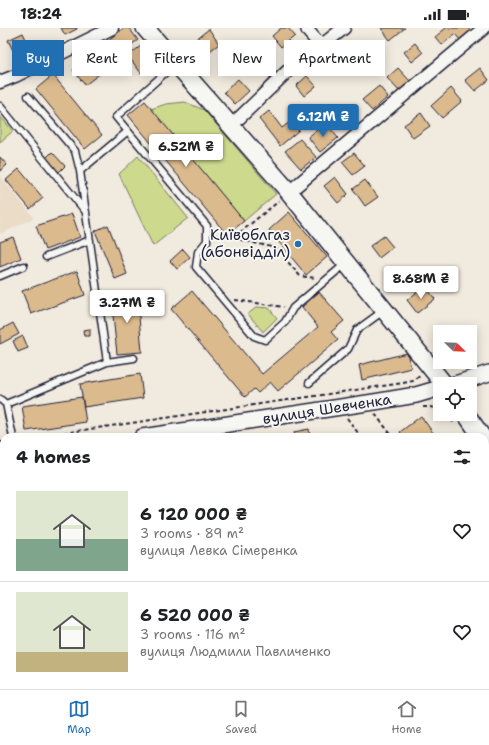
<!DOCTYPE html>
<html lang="en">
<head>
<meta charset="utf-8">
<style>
  :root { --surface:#fff; --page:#f2f2f2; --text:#202124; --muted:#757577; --line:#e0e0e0; --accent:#1f6fb2 }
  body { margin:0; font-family:"Shantell Sans",sans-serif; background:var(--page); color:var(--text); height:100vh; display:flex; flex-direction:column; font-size:15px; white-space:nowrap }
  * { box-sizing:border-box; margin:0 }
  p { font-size:13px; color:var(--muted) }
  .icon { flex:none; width:22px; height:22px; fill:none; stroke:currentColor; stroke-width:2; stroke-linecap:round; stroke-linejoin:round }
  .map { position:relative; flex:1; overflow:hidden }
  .drawer { position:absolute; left:0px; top:405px; width:489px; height:256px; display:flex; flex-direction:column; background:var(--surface); border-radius:12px 12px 0 0; box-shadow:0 2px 10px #0003 }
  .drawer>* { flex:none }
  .banner { position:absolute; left:12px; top:12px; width:465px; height:36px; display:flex; gap:8px }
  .needle { width:26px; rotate:113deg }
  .tools { position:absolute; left:433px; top:297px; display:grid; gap:8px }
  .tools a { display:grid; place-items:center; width:44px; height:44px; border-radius:0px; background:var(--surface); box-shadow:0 2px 10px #0003; font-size:20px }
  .price { position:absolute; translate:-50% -34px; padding:0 9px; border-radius:4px; background:#fff; color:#222; font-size:13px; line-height:26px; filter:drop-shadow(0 1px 2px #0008) }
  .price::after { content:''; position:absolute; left:50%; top:24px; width:12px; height:9px; margin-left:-6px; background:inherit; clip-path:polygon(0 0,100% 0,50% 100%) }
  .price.selected { background:var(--accent); color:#fff }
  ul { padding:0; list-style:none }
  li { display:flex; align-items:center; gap:12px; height:100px; padding:0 16px }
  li+li { border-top:1px solid var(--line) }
  li span { display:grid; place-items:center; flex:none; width:112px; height:80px; border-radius:0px; color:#555 }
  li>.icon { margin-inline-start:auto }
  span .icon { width:48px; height:48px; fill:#fffc; stroke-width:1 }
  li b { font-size:17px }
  h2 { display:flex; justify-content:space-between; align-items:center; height:48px; padding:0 16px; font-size:17px }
  .tag { padding:0 14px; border-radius:0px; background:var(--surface); box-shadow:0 2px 10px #0003; font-size:14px; line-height:36px }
  .tag.selected { background:var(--accent); color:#fff }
  .status { display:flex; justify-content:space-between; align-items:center; height:28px; padding:0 20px; background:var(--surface); direction:ltr }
  .status svg { height:11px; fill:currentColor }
  .menu { display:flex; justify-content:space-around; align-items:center; height:56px; border-top:1px solid var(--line); background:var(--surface); font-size:11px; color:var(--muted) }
  .menu a { display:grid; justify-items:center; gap:2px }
  .menu .selected { color:var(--accent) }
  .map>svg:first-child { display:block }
</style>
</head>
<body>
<div class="status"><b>18:24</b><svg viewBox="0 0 49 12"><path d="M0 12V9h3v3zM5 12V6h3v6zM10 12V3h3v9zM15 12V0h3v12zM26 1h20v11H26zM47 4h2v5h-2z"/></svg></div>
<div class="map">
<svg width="489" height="661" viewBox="0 0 489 661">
  <rect width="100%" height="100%" fill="#f1eade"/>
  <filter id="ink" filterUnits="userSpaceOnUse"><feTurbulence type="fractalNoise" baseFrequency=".025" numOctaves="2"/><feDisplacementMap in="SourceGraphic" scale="8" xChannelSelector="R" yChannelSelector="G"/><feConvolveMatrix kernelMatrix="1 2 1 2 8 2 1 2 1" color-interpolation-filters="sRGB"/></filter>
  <g filter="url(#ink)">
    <path fill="#eadcc6" d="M0,148L34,190L0,206Z
      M0,462L4,482V561H0Z
      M175,657H239L242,661H168Z"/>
    <path fill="#cdd98c" stroke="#787e64" d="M185,74L204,82L276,166L244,193L151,81L166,76Z
      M0,88L13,103L0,114Z
      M138,128L188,190L153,218L119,146Z
      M257,279L269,280L277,290L263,304L248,286Z"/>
    <path fill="#dbba8e" stroke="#22223b" d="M61,0H77V1L65,7Z
      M124,0H129L138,12L113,30L103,16Z
      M281,0H288L295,8L281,19L272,8Z
      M381,0H405L390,12Z
      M446,0H468L471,4L461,13L455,6L442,17L435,9Z
      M209,1L219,16L198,32L187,18Z
      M23,5L32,24L17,31L8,12Z
      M147,13L160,29L141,45L128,28Z
      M415,15L423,25L412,34L404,24Z
      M344,16L356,28L340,43L328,31Z
      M254,18L262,28L250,39L241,29Z
      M91,29L102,44L85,57L73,42Z
      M398,40L410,53L399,63L387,50Z
      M480,40L489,52L475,63L465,52Z
      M53,47L102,107L85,121L36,61Z
      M307,48L316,58L304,68L296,58Z
      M238,51L249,63L235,76L224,64Z
      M379,58L388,69L372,83L362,72Z
      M451,60L462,73L442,90L431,78Z
      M145,73L244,193L227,207L128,87Z
      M269,83L282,100L291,93L299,102L280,118L259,91Z
      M421,85L430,98L413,110L404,97Z
      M326,95L338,110L320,124L308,109Z
      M300,111L316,129L301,141L285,123Z
      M52,124L65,138L58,145L45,131Z
      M354,125L365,138L353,147L342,134Z
      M0,129L7,137L0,143Z
      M19,141L43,170L30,181L6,152Z
      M335,149L348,166L338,175L324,158Z
      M365,152L378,169L365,178L353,161Z
      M289,184L327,229L306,247L269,202Z
      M72,186L80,209L45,222L36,198Z
      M108,197L127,246L115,251L95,203Z
      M384,208L393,219L379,230L370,218Z
      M13,209L21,230L0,239V214Z
      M183,221L190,229L177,241L170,233Z
      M77,243L85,267L31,286L22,263Z
      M425,258L435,271L417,285L407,272Z
      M192,263L262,346L318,299L302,279L319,264L344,293L331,304L338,312L278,363L270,354L258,365L254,361L245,369L171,281Z
      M137,265L142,324L117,326L111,268Z
      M13,295L19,306L0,316V302Z
      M90,301V308H84L83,302Z
      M23,308L28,320L18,324L13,313Z
      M407,325L411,340L362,352L359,337Z
      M140,346L143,370L84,379L80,356Z
      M82,369L86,394L26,403L22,378Z
      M421,388L436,409H404L400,404Z
      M309,401L310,409H295L294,404Z
      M485,475L489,481V525L485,520Z
      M0,507L4,531V541H0Z
      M489,631V660L487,661H458L455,657H485V634Z
      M4,646V657H15L16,659L13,661H0V648Z
      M309,657H320L322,661H308L307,659Z"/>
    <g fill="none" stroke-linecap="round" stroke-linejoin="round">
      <defs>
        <path id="service" d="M175,36L116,89L207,198V213L198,224L196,239L254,308L265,312L285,294L293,280L345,236
          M28,68L75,123L80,143L107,334
          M0,78L86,184
          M80,143L128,103
          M46,229L90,212
          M0,248L24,238
          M309,355L348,321L357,302L383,283
          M0,371L6,376L13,409
          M6,376L107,334L134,330
          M485,534L489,540
          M485,549L489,546"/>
        <path id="minor" d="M307,0L308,3L321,18
          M0,54L15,48L112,0
          M231,98L299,32L321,18L344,0
          M289,164L484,0
          M0,635L4,632
          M246,657L249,661"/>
        <path id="tertiary" d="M455,356L489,345
          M142,409L374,374L416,367L440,360
          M0,431L4,430"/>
        <path id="secondary" d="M145,0L289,164L444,356
          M466,386L482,409"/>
      </defs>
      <use href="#service" stroke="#22223b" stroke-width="9"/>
      <use href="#minor" stroke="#22223b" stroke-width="15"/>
      <use href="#tertiary" stroke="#22223b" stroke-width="18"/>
      <use href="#secondary" stroke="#22223b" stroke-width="20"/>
      <path stroke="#22223b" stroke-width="2" stroke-dasharray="4 3" stroke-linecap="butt" d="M214,207L233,210L279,173
        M233,210L276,220L300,248L315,250
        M235,272L284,279
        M423,379H430L440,381
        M375,386L393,409
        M446,386L449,389L454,395
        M347,390L361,409
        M36,409L403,355L413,353L420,348V347
        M0,414H4
        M485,437L489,443
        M485,607L489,604
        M404,661L406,657
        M412,661L417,657"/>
      <use href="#service" stroke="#f6f6f2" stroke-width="6"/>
      <use href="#minor" stroke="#f6f6f2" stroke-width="12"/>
      <use href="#tertiary" stroke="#f6f6f2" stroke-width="15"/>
      <use href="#secondary" stroke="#f6f6f2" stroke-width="17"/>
    </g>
  </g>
  <circle fill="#1f6fb2" stroke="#f6f6f2" stroke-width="1.5" cx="298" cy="216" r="4"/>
  <g text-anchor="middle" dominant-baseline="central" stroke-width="4" stroke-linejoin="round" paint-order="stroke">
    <g font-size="15" fill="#22223b" stroke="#f6f6f2" text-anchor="end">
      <text x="290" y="207">Київоблгаз<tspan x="290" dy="17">(абонвідділ)</tspan></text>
    </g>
    <g font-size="15" fill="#22223b" stroke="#f6f6f2">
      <text transform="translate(327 381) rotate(-9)">вулиця Шевченка</text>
    </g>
  </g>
</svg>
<div class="tools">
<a><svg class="needle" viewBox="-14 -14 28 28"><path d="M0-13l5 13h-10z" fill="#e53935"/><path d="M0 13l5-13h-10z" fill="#757577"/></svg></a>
<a><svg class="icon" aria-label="locate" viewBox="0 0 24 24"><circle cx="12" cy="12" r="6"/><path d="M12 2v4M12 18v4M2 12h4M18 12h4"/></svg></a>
</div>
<b class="price selected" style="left:323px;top:110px">6.12M ₴</b>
<b class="price" style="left:186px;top:140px">6.52M ₴</b>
<b class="price" style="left:421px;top:272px">8.68M ₴</b>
<b class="price" style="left:127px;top:296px">3.27M ₴</b>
<div class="banner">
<a class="tag selected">Buy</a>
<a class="tag">Rent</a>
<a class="tag">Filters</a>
<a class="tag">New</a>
<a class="tag">Apartment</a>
</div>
<section class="drawer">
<h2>4 homes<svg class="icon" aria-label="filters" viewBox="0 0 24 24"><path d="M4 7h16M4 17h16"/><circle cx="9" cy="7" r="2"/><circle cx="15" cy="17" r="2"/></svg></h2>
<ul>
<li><span style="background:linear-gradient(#dfe7d0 60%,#7fa58c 0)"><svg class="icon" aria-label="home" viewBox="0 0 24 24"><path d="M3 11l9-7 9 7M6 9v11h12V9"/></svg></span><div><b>6 120 000 ₴</b><p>3 rooms · 89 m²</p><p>вулиця Левка Сімеренка</p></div><svg class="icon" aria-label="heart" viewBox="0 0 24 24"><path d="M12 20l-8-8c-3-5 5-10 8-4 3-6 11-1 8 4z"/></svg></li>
<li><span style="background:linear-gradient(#dfe7d0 75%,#c2b280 0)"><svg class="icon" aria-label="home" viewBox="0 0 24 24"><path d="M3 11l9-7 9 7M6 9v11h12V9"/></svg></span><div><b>6 520 000 ₴</b><p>3 rooms · 116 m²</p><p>вулиця Людмили Павличенко</p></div><svg class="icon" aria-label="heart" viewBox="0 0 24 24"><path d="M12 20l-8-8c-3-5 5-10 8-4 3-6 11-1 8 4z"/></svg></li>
</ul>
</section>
</div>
<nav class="menu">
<a class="selected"><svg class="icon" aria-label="map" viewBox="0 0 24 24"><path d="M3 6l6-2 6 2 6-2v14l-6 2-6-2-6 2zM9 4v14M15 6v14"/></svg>Map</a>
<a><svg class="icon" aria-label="saved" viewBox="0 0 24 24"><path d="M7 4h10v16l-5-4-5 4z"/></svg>Saved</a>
<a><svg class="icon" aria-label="home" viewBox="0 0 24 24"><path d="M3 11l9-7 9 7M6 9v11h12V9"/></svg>Home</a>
</nav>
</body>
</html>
